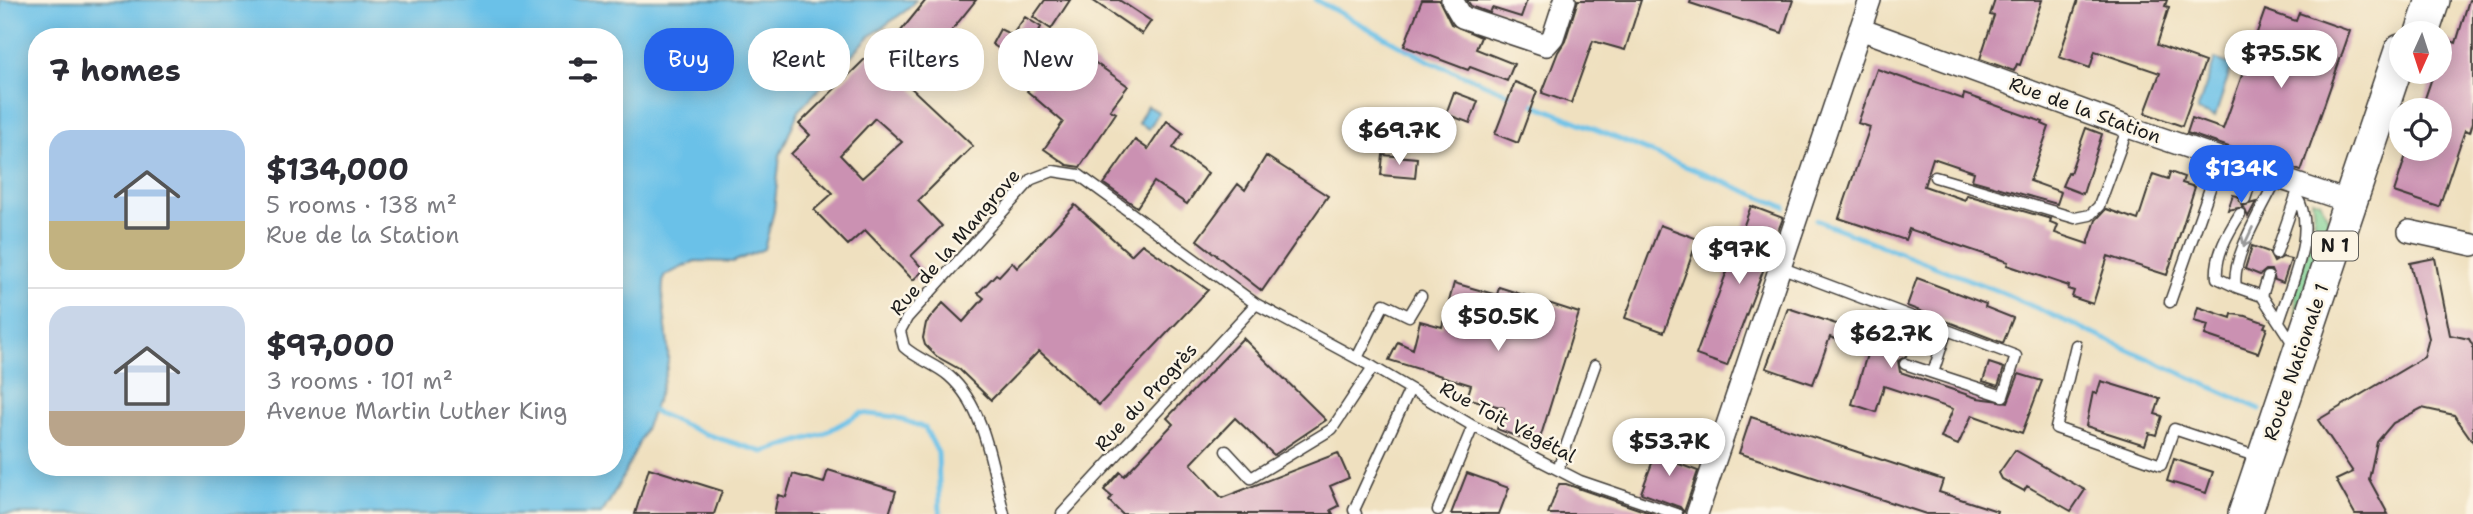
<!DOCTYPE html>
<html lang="en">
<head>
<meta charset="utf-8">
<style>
  :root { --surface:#fff; --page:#f2f2f3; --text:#2b2b33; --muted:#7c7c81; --line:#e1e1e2; --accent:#2563eb }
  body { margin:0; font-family:"Shantell Sans",sans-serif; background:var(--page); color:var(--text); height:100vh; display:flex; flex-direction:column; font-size:26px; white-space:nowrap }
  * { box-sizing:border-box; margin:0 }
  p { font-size:23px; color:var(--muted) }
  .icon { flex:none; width:38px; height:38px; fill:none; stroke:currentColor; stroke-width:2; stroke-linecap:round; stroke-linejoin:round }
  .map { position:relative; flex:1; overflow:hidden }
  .side { position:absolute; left:28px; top:28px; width:595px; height:448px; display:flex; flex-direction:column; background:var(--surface); border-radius:28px; box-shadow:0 4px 18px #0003 }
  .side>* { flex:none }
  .hud { position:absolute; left:644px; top:28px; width:665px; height:63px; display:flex; gap:14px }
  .needle { width:46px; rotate:183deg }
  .fabs { position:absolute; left:2389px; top:21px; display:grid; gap:14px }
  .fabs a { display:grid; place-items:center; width:63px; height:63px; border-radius:50%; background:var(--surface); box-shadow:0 4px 18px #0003; font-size:35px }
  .price { position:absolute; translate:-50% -60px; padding:0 16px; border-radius:24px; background:#fff; color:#222; font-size:23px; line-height:46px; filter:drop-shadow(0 2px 4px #0008) }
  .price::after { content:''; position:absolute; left:50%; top:42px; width:21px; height:16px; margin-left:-10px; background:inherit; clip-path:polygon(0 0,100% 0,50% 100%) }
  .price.current { background:var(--accent); color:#fff }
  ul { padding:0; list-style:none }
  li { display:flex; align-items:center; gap:21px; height:175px; padding:0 21px }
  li+li { border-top:2px solid var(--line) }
  li span { display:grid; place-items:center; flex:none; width:196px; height:140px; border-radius:21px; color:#555 }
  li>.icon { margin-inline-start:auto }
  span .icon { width:84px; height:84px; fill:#fffc; stroke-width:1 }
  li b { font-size:30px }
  h2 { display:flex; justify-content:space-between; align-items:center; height:84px; padding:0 21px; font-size:30px }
  .pill { padding:0 24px; border-radius:28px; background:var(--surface); box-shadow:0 4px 18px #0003; font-size:24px; line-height:63px }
  .pill.current { background:var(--accent); color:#fff }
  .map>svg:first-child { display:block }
</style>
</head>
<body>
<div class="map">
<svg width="2473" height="514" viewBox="0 0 2473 514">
  <rect width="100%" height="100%" fill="#fcf5e5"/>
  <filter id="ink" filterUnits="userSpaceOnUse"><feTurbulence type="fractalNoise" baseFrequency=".0143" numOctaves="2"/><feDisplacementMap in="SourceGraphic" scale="14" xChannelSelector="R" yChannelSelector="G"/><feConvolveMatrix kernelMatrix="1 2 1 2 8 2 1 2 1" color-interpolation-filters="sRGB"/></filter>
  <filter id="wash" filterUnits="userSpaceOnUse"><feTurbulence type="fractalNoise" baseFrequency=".00686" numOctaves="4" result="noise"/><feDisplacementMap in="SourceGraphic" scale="28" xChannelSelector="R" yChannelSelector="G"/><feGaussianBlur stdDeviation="1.57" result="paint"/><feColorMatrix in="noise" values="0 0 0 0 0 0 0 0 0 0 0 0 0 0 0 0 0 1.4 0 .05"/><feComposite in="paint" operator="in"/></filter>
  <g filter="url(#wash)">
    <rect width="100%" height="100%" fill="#efe0bf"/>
    <path fill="#7bd093" stroke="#4c7658" stroke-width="2" d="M2312,199L2320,201L2329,220L2296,317L2295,290L2315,225Z"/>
    <path fill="#6bc1e8" stroke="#446e82" stroke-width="2" fill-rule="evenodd" d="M0,0H916L908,9L869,37L799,110L780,155L774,211L764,249L733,262L695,261L664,276C659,305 670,332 668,361C665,391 620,489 601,514H0ZM37,37H614V467H37Z
      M2215,59L2232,65L2215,117L2197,111Z
      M1147,106L1159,112L1149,129L1138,123Z"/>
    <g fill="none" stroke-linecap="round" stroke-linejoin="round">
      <path stroke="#6bc1e8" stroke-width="5" d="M1316,0L1429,61L1517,97
        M1526,101L1785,207
        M1816,220L2003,293L2260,409
        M648,409L705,434L763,452L823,434L861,413L895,417L925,428L938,453L940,514"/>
    </g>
    <g id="blocks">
      <path fill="#cb91b2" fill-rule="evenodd" d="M926,0H976L908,85L973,146L918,201L942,226L911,256L924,270L913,280L865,230L848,245L814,210L833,193L791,154L810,135L799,124L872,52L879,58ZM875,118L902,142L862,178L840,155Z
        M1045,0H1070L1051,29L1033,17Z
        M1092,0H1119L1151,21L1142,34Z
        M1422,0H1439L1451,24L1481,37L1476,49L1514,64L1507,81L1470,67L1468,70L1404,46Z
        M1467,0H1527L1521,17L1492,8L1490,13L1471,6Z
        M1578,0H1641L1625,50L1593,41L1571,103L1542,93L1558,52L1565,41Z
        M1691,0H1793L1782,33L1690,3Z
        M1995,0H2042L2020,65L2017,64L2014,71L1980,59L1994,16L1990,15Z
        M2078,0H2167L2165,6L2169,7L2157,45L2205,62L2182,126L2145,113L2160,73L2095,51L2090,68L2059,57Z
        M2469,0H2473V122L2470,132L2465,130L2439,207L2394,192L2408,149H2440V110H2421L2434,72H2440V54L2445,39L2456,43Z
        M2265,10L2296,21L2299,13L2350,31L2301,171L2187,133L2192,118L2223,129Z
        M1025,17L1041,27L1021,64L992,44L1000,29L1012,35Z
        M1090,59L1128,86L1110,110L1116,113L1080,167L1067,165L1044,149L1063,122L1027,91L1043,68L1068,85Z
        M1877,69L1963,99L1964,94L2043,122L2042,124L2049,127L2030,181L2061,192L2057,204L1972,180L1974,172L1933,158L1924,186L1965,200L1967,195L2051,219L2050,222L2058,225L2055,233L2088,244L2096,220L2106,209L2138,220L2153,174L2168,179L2170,172L2184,177L2182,183L2195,187L2167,275L2108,256L2093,304L2072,297L2074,291L2068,289L2069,286L2007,265L2008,262L1909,229L1905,240L1839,218L1870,127L1858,123Z
        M1515,82L1537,91L1518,143L1495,134Z
        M1454,92L1478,101L1470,123L1446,114Z
        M1167,121L1183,133L1173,148L1208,173L1187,204L1154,182L1137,207L1104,184L1135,140L1148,149Z
        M2086,128L2102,134L2083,194L2062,186L2068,172L2070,173Z
        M1383,155L1417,158L1415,178L1381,175Z
        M1266,156L1328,196L1262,291L1197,240L1238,184L1245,190Z
        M2233,195L2238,196L2242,206L2256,202L2248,217L2244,207L2228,210Z
        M1075,205L1131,255L1142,244L1208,290L1099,405L1039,351L991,400L959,369L936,356L925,345L923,338L926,323L943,303L963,322L984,298L978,293L996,274L999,276L1012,262L1017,268Z
        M1751,206L1783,218L1727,366L1696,355Z
        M1660,225L1698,239L1664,332L1625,318Z
        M2252,246L2269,252L2274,262L2283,257L2291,259L2283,283L2275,280L2271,270H2266L2260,275L2245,269Z
        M2435,258L2450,335L2469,339L2473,346V442L2454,415L2422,408L2393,423L2377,442L2369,479L2388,514H2355L2336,480L2353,472L2318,420L2424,357L2429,338L2410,263Z
        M1917,278L1986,304L1985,307L2013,318L2003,343L1907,306Z
        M1454,283L1497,295L1499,287L1579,313L1538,445L1497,429L1504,408L1467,398L1471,385L1389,360L1398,342L1413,349L1420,321L1442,327Z
        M2198,307L2231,318L2232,314L2246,316L2266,323L2264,327L2267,328L2258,353L2205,335L2208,325L2194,321Z
        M1788,308L1857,331L1864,313L1917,327L1906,356L1898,361L1900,372L1977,398L2008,402L2019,374L2042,381L2022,433L1972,415L1958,445L1941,438L1953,409L1884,386L1876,412L1852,404L1868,351L1830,337L1813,384L1766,368Z
        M1243,338L1326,420L1274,455L1235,418L1191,464L1222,498L1338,453L1349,478L1330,486L1339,506L1331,510L1333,514H1122L1109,501L1112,497L1104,490L1120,472L1124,476L1173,424L1167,418Z
        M1989,363L2004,368L1998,386L1983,381Z
        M2101,381L2160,399L2155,414L2162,416L2156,435L2149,433L2145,445L2086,426L2093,392L2097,394Z
        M1751,417L1943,480L1939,492L1997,511L1996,514H1926L1739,453Z
        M1662,436L1675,441L1668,460L1698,471L1684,512L1680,507L1641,493Z
        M2015,450L2085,490L2071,511L2027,486L2024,491L2002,479L1999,473Z
        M2174,459L2213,472L2206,493L2167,481Z
        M649,468L722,491L714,514H635Z
        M828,470L896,491L889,514H774L778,495L786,497L793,474L824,483Z
        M1467,473L1509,488L1499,514H1451Z
        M1559,484H1566L1653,514H1548Z"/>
    </g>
  </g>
  <g filter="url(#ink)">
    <use href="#blocks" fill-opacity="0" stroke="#3c3934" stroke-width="2"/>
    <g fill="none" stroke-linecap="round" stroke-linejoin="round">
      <defs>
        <path id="lane" d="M2278,176C2265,204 2230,258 2236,287L2262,296L2294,345
          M1935,177L2075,218L2090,215L2099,206L2128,127
          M2245,199L2255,169
          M2276,254L2297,193
          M1780,267L2016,356L2003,396L1905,364
          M2236,287L2217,278C2215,255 2228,233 2240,214
          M2262,296L2268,277
          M2170,302L2221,157
          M2279,321C2290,285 2319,230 2296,196
          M2076,345L2056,428L2161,465L2174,429L2261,458
          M1357,358L1384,304L1409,316L1421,296
          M1933,373L1946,332
          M1226,451L1251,478L1332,429L1373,367
          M1558,469L1595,365
          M1438,510L1473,426
          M1004,514C992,469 986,408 949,376C935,364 917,359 904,347L900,331L907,318L1032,179L1053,171L1079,175L1256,304L1373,367L1473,426L1580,481L1677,514
          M1062,514L1256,304
          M1356,514L1354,510L1410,389"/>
        <path id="street" d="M1452,0L1462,17L1546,45L1553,37L1565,0
          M1860,29L2128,127L2350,202
          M2409,231L2473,245
          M1697,514L1870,0"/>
        <path id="primary" d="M2422,33L2433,0
          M2245,514L2401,51"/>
      </defs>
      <use href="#lane" stroke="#3c3934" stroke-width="13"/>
      <use href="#street" stroke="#3c3934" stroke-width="24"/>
      <use href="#primary" stroke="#3c3934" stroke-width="36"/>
      <use href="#lane" stroke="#fff" stroke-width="10"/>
      <use href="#street" stroke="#fff" stroke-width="21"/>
      <use href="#primary" stroke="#fff" stroke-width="33"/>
    </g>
    <defs><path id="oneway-shaft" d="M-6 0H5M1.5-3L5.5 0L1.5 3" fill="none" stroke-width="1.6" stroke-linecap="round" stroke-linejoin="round" transform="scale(1.75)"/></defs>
    <use stroke="#999" href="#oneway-shaft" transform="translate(2248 237) rotate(115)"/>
  </g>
  <g text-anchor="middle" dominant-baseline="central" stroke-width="5" stroke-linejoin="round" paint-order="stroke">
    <rect fill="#fcf5e5" stroke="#5f5d58" stroke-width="2" x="2312" y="231.5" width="46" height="29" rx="5"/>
    <g font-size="18" font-weight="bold" fill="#1c1c1c">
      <text x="2335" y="246">N 1</text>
    </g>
    <g font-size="19" fill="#1c1c1c" stroke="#fcf5e5">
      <text transform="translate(2085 110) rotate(20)">Rue de la Station</text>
      <text transform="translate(955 242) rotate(-49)">Rue de la Mangrove</text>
      <text transform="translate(2296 362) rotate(-71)">Route Nationale 1</text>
      <text transform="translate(1146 397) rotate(-47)">Rue du Progrès</text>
      <text transform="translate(1508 422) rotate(28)">Rue Toit Végétal</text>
    </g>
  </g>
</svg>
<div class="fabs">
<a><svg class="needle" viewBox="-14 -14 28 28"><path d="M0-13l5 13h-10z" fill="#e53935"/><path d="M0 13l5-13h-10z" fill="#7c7c81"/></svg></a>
<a><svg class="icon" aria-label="locate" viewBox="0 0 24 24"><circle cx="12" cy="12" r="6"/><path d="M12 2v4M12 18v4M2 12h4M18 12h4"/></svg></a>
</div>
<b class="price" style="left:2281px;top:90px">$75.5K</b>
<b class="price" style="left:1399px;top:167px">$69.7K</b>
<b class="price current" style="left:2241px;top:205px">$134K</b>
<b class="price" style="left:1739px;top:286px">$97K</b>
<b class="price" style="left:1498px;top:353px">$50.5K</b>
<b class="price" style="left:1891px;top:370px">$62.7K</b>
<b class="price" style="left:1669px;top:478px">$53.7K</b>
<div class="hud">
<a class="pill current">Buy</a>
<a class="pill">Rent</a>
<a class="pill">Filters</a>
<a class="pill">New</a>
</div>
<section class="side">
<h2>7 homes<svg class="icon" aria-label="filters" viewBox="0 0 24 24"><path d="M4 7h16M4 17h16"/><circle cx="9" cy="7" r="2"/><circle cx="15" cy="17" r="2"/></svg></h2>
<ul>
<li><span style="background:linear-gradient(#a9c7e8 65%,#c2b280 0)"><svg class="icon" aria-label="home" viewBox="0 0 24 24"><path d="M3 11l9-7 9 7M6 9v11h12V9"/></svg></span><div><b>$134,000</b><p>5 rooms · 138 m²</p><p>Rue de la Station</p></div></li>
<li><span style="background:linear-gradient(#c9d6e8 75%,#b9a48a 0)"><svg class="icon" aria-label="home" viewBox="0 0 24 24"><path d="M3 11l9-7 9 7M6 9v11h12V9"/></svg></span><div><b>$97,000</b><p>3 rooms · 101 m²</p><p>Avenue Martin Luther King</p></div></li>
</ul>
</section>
</div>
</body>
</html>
